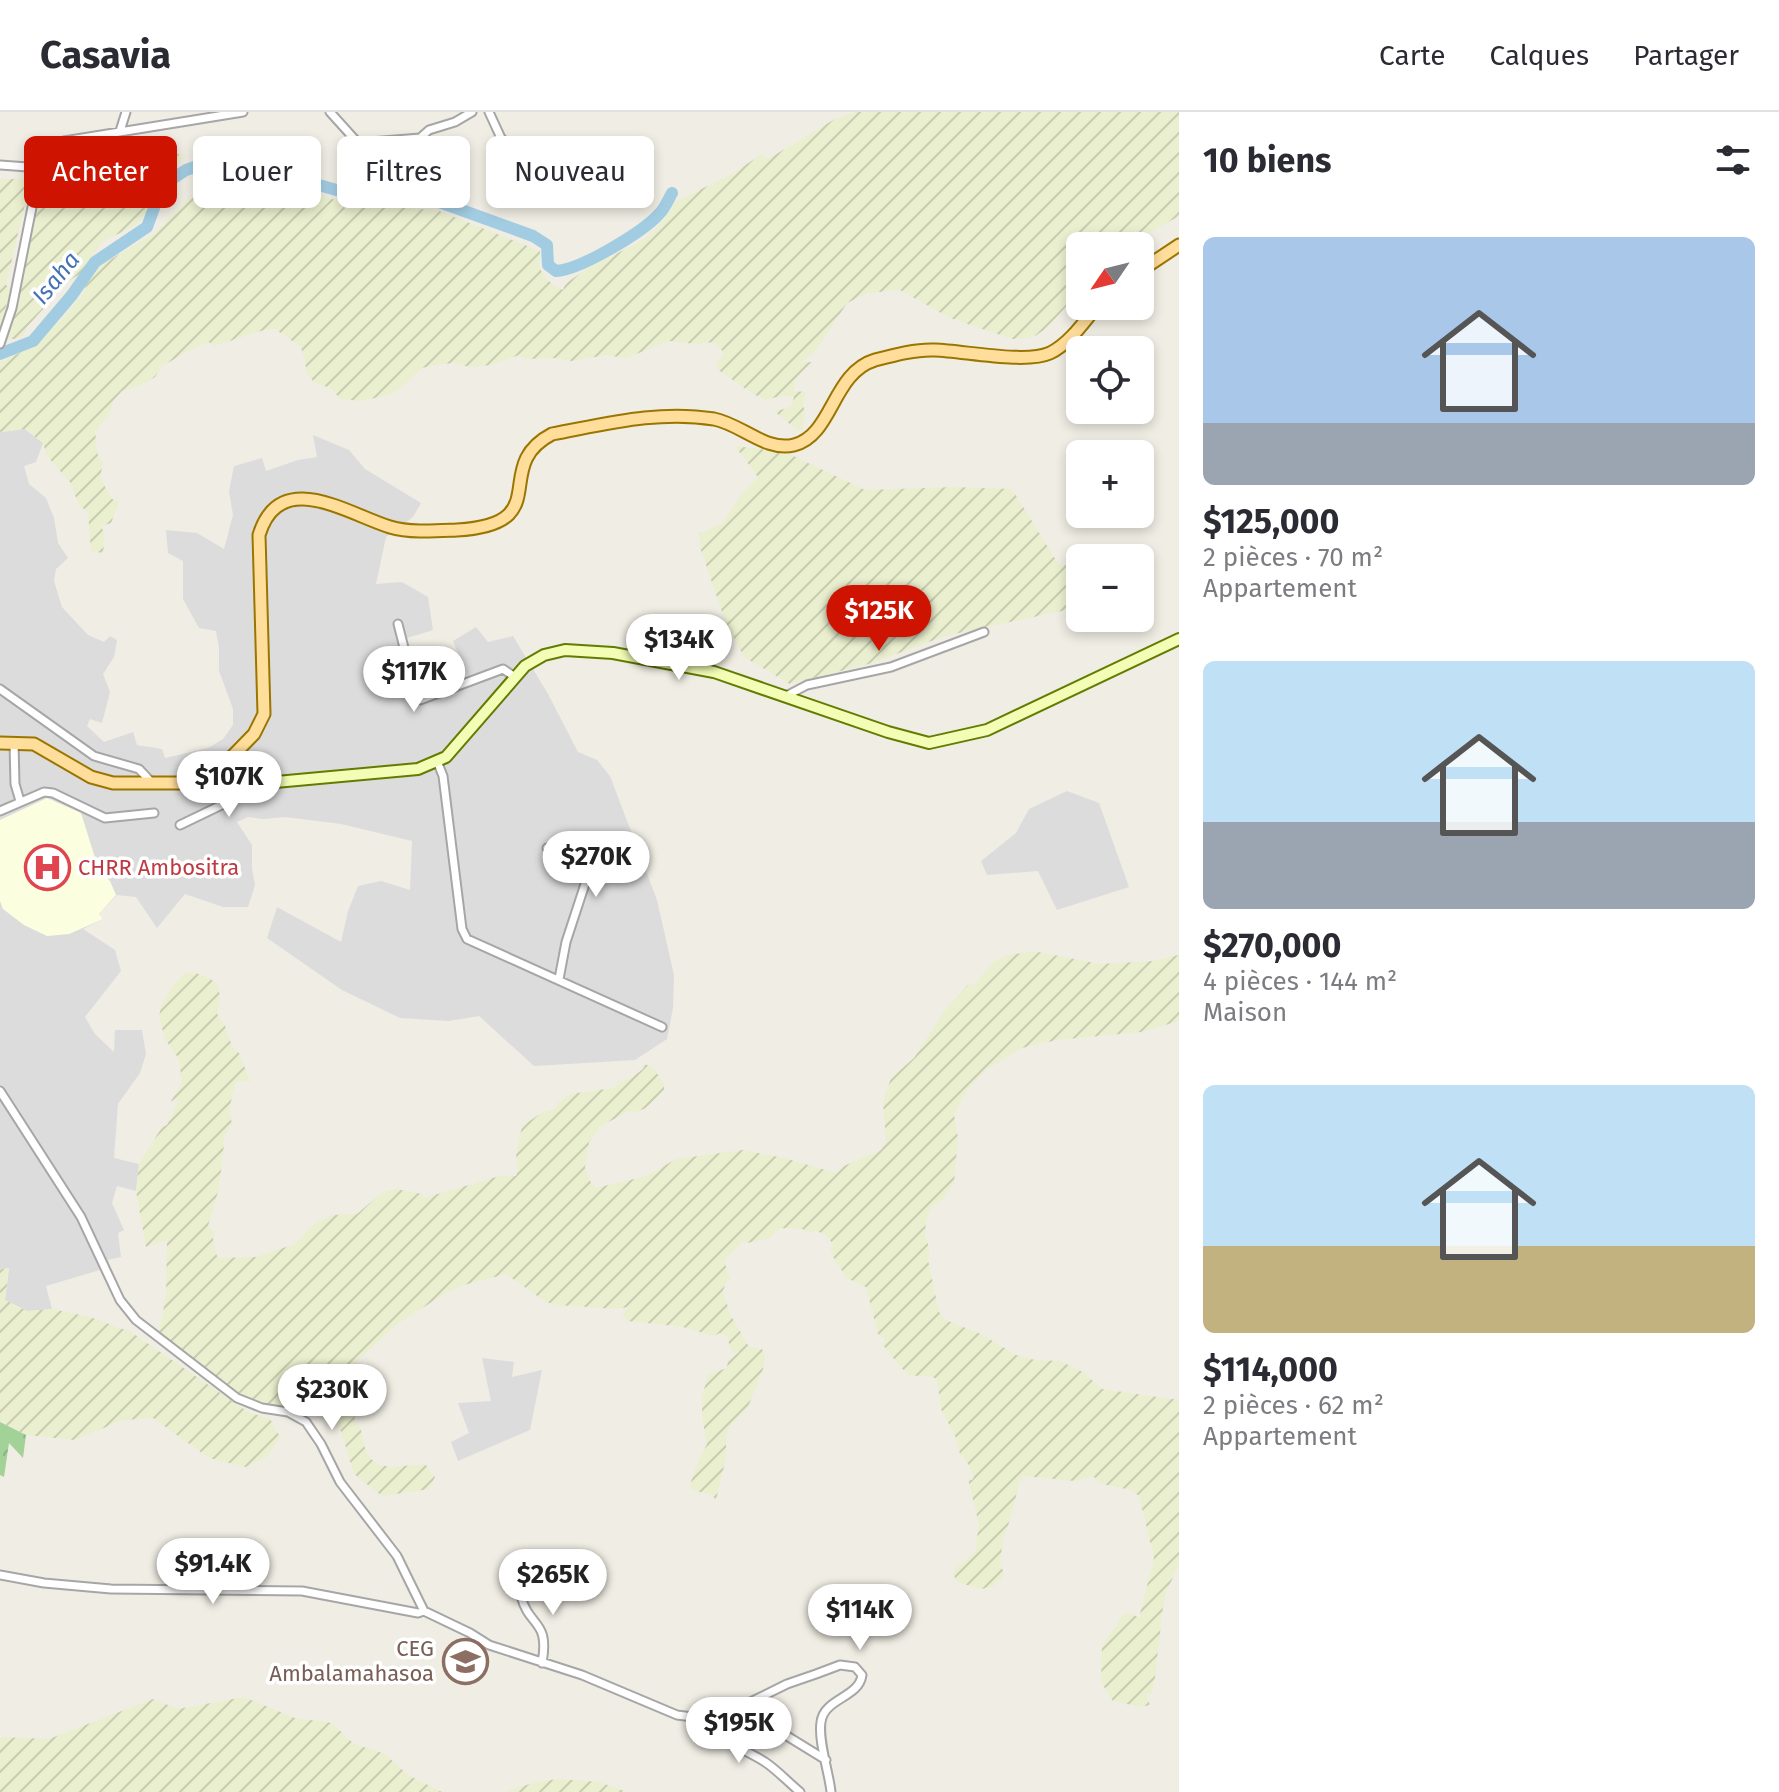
<!DOCTYPE html>
<html lang="fr">
<head>
<meta charset="utf-8">
<style>
  :root { --surface:#fff; --page:#f7f7f7; --text:#2b2b33; --muted:#7c7c81; --line:#e1e1e2; --accent:#ce1400 }
  body { margin:0; font-family:"Fira Sans",sans-serif; background:var(--page); color:var(--text); height:100vh; display:flex; flex-direction:column; font-size:30px; white-space:nowrap }
  * { box-sizing:border-box; margin:0 }
  p { font-size:26px; color:var(--muted) }
  .icon { flex:none; width:44px; height:44px; fill:none; stroke:currentColor; stroke-width:2; stroke-linecap:round; stroke-linejoin:round }
  .map { position:relative; flex:1; overflow:hidden }
  .details { display:flex; flex-direction:column; background:var(--surface); width:600px }
  .details>* { flex:none }
  .hud { position:absolute; left:24px; top:24px; width:760px; height:72px; display:flex; gap:16px }
  .needle { width:52px; rotate:235deg }
  .controls { position:absolute; left:1066px; top:120px; display:grid; gap:16px }
  .controls a { display:grid; place-items:center; width:88px; height:88px; border-radius:12px; background:var(--surface); box-shadow:0 4px 12px #0003; font-size:40px }
  .price { position:absolute; translate:-50% -68px; padding:0 18px; border-radius:28px; background:#fff; color:#222; font-size:26px; line-height:52px; filter:drop-shadow(0 2px 4px #0008) }
  .price::after { content:''; position:absolute; left:50%; top:48px; width:24px; height:18px; margin-left:-12px; background:inherit; clip-path:polygon(0 0,100% 0,50% 100%) }
  .price.current { background:var(--accent); color:#fff }
  ul { padding:0; list-style:none }
  li { display:grid; align-content:center; gap:16px; height:424px; padding:0 24px }
  li span { display:grid; place-items:center; height:248px; border-radius:12px; color:#555 }
  li>.icon { margin-inline-start:auto }
  span .icon { width:144px; height:144px; fill:#fffc; stroke-width:1 }
  li b { font-size:34px }
  h2 { display:flex; justify-content:space-between; align-items:center; height:96px; padding:0 24px; font-size:34px }
  .pill { padding:0 28px; border-radius:12px; background:var(--surface); box-shadow:0 4px 12px #0003; font-size:28px; line-height:72px }
  .pill.current { background:var(--accent); color:#fff }
  header { display:flex; align-items:center; gap:48px; box-sizing:border-box; height:112px; padding:0 40px; background:var(--surface); border-bottom:2px solid var(--line) }
  header strong { font-size:38px }
  nav { display:flex; gap:44px; margin-inline-start:auto; font-size:28px }
  main { display:flex; flex:1; min-height:0 }
  .map>svg:first-child { display:block }
</style>
</head>
<body>
<header>
<strong>Casavia</strong>
<nav><a>Carte</a><a>Calques</a><a>Partager</a></nav>
</header>
<main>
<div class="map">
<svg width="1179" height="1680" viewBox="0 0 1179 1680">
  <defs>
    <pattern id="farmland-furrows" width="10" height="10" patternUnits="userSpaceOnUse" patternTransform="scale(2)"><rect width="10" height="10" fill="#eaf0cf"/><path d="M-1 1l2-2M0 10L10 0M9 11l2-2" fill="none" stroke="#c8cdb1"/></pattern>
    <pattern id="forest-crowns" width="20" height="18" patternUnits="userSpaceOnUse" patternTransform="scale(2)"><rect width="20" height="18" fill="#a2d297"/><path d="M2 6a3 3 0 1 1 6 0M12 15a3 3 0 1 1 6 0" fill="none" stroke="#8bb482"/></pattern>
  </defs>
  <rect width="100%" height="100%" fill="#f0ede4"/>
  <path fill="#dddcdc" d="M25,317L43,331L36,350L24,354L29,372L46,386L54,406L58,431L68,446L56,457L54,469L62,495L88,523L104,530L110,524L117,528L114,545L103,562L110,580L102,611L90,607L87,614L104,630L133,620L137,633L162,637L165,646L208,636L223,627L233,613V597L219,559V536L216,519L199,516L183,487V449L168,441L166,418L197,421L224,437L233,403L229,379L234,354L262,346L266,359L298,348L317,345L313,323L349,338L365,357L421,391L413,405L386,425L376,472L402,470L428,485L433,518L404,527L412,556L469,568L453,529L476,515L488,530L513,524L548,582L578,640L597,648L610,664L657,788L674,863L673,896L667,927L635,948L534,954L479,904L449,909L400,906L342,878L267,826L277,795L341,830L348,799L358,774L381,769L410,778L412,729L341,712L285,705L263,707L248,705L237,710L252,733V757L255,773L248,795H223L185,782L157,816L136,785L117,783L99,802L103,807L83,817L115,838L121,859L85,905L95,922L114,940L115,918H142L146,942L140,961L118,992L114,1046L139,1052L136,1079L117,1074L112,1091L124,1118L118,1121L121,1145L108,1148L110,1155L46,1174L52,1197L27,1199L5,1188L9,1156L0,1157V320Z
    M1067,679L1099,691L1129,775L1057,798L1038,759L987,763L981,749L1016,721L1029,697Z
    M482,1246L514,1250L512,1265L542,1258L530,1318L458,1349L451,1330L469,1321L458,1291L491,1289Z"/>
  <path fill="#fcffdf" d="M47,686L81,701L96,749L91,751L110,769L116,783L99,802L103,807L69,822L47,824L24,813L3,797L0,789V708Z"/>
  <path fill="url(#farmland-furrows)" d="M854,0H1179V104L1138,127L1131,134H1080V179L1047,216L1035,224L1023,227H1012L950,206L900,178L868,181L847,191L815,240L800,251L812,250L795,268L794,279L806,280L803,289L805,306L802,317L797,318L774,299L785,297L792,292L794,285L780,284L766,288L753,282L717,257L718,247L723,245L722,238L714,230L696,232L669,229L626,246L606,243L572,249L557,246L526,247L519,243L491,253L470,255L453,251L436,253L422,256L400,277L388,283L361,289L341,287L330,276L314,270L308,263L301,235L275,217L264,218L214,234L209,230L196,235L162,254L155,265L142,273L122,279L114,288L110,300L95,320L98,344L103,350L100,366L112,387L119,390L111,411L101,414L105,423L103,441L91,439L88,400L79,393L70,370L47,344L43,331L25,317L0,320V250L37,233L39,227L61,208L80,185L85,178L86,168L98,155L156,120L201,73L223,62L229,66L263,64L278,67L338,89L439,99L540,139L539,154L543,163L552,172L563,178L565,172L591,154L636,132L651,121L663,109L675,90L732,62L762,42L768,47L835,7Z
    M139,32L186,44L169,59L156,79L148,99L135,114L103,129L80,162L51,180L44,196L27,215L24,222L19,227H7L40,83L49,74L55,57Z
    M0,67H23L29,75L6,173L11,177L0,216Z
    M735,334L785,340L865,378L954,375L1012,377L1059,453L1080,450V495L945,524L872,551L790,572L744,545L725,509L701,438L699,422L722,411L741,383L758,365Z
    M1033,839L1100,852L1153,849L1179,843V909L1141,920L1057,928L1022,936L987,957L967,978L954,1003L958,1026L954,1070L943,1087L931,1096L926,1108L925,1122L930,1140L928,1148L939,1200L945,1208L981,1222L1016,1243L1035,1248L1060,1249L1083,1260L1102,1277L1179,1288V1453L1167,1478L1163,1495L1155,1565L1152,1581L1146,1583L1150,1593L1140,1595L1113,1589L1101,1570L1102,1534L1123,1503L1131,1501L1139,1506L1154,1446L1139,1384L1131,1378L1102,1372L1093,1364L1075,1369L1024,1364L1020,1369L1008,1414L1003,1426L1000,1452L1004,1461L1002,1466L994,1474L981,1477L957,1470L953,1461L958,1454L975,1440L979,1412L968,1367L972,1368L974,1365L968,1352L960,1342L956,1326L941,1297L937,1267L932,1265L908,1263L899,1253L883,1233L885,1227L878,1222L866,1175L847,1166L833,1145L830,1137L833,1132L826,1123L817,1119L805,1120L803,1117L780,1116L770,1126L747,1131L743,1129L724,1148L730,1168L726,1170L723,1179L730,1202L749,1235L762,1237L765,1244L763,1257L748,1295L729,1316L726,1327V1346L716,1388L712,1383L692,1378L690,1373L697,1352L707,1332L702,1306V1285L708,1263L727,1256L728,1248L739,1240L732,1241L727,1225L720,1221L713,1224L683,1215L628,1209L622,1204L628,1195L616,1197L557,1193L546,1190L506,1162L464,1173L446,1181L397,1212L357,1249L351,1259L350,1275L355,1309L361,1318L364,1334L371,1347L379,1353L392,1355L425,1352L435,1365L429,1377L382,1384L354,1362L341,1319L330,1302L311,1292L277,1296L239,1284L159,1221L166,1184L167,1128L146,1135L136,1079L139,1052L162,1015L167,1013L179,988L171,989L182,972L179,947L165,927L159,905L161,894L170,877L185,861L193,860L209,866L217,872L220,884L217,902L225,914L232,934L239,941L250,969L236,970L229,997L232,1012L225,1023L219,1076L208,1114L214,1119L213,1127L217,1144L222,1146L256,1145L295,1132L313,1113L332,1103L357,1102L383,1080L396,1077L422,1082L424,1086L500,1064H516L518,1057L516,1044L522,1014L543,1000L555,997L558,990L570,982L614,976L619,970L630,967L643,957L645,952L653,956L664,971V978L646,996L636,1000L629,999L601,1014L589,1030L585,1056L591,1071L596,1076L647,1064L676,1047L742,1038L784,1046L836,1061L844,1054L881,1038L886,1029L883,990L891,966L914,946L944,899L968,873L975,872L993,850L1005,844Z
    M9,1156L5,1188L27,1199L52,1197L90,1205L131,1220L248,1300L270,1307L280,1325L268,1344L246,1355L209,1346L153,1306L123,1308L74,1328L26,1323L0,1310V1157Z
    M244,1585L295,1606L332,1611L354,1632L385,1642L408,1663L442,1680H0V1625L49,1627L153,1587L178,1597Z
    M559,1667L599,1670L627,1680H505L536,1670Z"/>
  <path fill="url(#forest-crowns)" d="M0,1310L26,1323L23,1346L9,1331L4,1365L0,1363Z"/>
  <g fill="none" stroke-linecap="round" stroke-linejoin="round">
    <path stroke="#a2cce1" stroke-width="12" d="M0,242L33,229L72,183L95,150L147,115L160,80L169,69L186,58L209,50L232,48L270,51L312,71L357,84L431,87L533,124L547,133L548,153L556,159C580,158 643,120 659,102C665,96 668,88 672,81"/>
    <defs>
      <path id="street" d="M330,0L358,31L420,26L429,18L455,10L472,0
        M489,0L501,26L511,35L533,47
        M120,19L126,0
        M0,53L28,55L38,65L12,196L0,232
        M38,65L49,39L64,29L243,0
        M398,512L417,587L420,588L503,557L515,565
        M0,577L94,644L139,657L152,671
        M786,584L807,573L891,555L984,520
        M14,631L15,672L20,689
        M437,649L443,664L462,817L467,827L662,915
        M0,699L44,680L53,681L105,706L154,701
        M180,713L261,674
        M547,736L566,751L585,759V772L566,830L559,867
        M0,979L81,1105L120,1188L136,1208L237,1286L262,1296L288,1300L306,1310L321,1332L340,1370L397,1444L424,1499L470,1521L489,1533L582,1563L677,1603L708,1607L724,1603L787,1572L816,1562L840,1553L855,1555L862,1563C859,1586 824,1586 821,1610C818,1629 829,1660 831,1680
        M536,1457L531,1470L525,1472L527,1479L521,1484C529,1516 550,1507 542,1551
        M0,1463L44,1471L111,1477L302,1479L418,1501L424,1499
        M724,1603L787,1624L826,1648
        M708,1607C713,1627 749,1639 765,1650C777,1658 788,1670 800,1680"/>
      <path id="secondary" d="M190,671L222,675L418,657L446,645L525,554L544,543L565,538L613,541L714,560L888,620L929,631L987,618L1179,527"/>
      <path id="primary" d="M1140,159L1179,133
        M0,631L34,632L91,665L113,671H190L219,658L254,622L264,602L259,423C280,355 348,402 390,415C410,421 435,419 457,418C558,412 489,355 552,322C606,312 658,298 714,307C741,312 766,340 794,333C833,323 832,261 875,248C894,243 916,237 935,238C964,239 1026,252 1050,241C1069,232 1084,210 1097,194"/>
    </defs>
    <use href="#street" stroke="#a6a6a6" stroke-width="11"/>
    <use href="#secondary" stroke="#627c00" stroke-width="14"/>
    <use href="#primary" stroke="#9a7600" stroke-width="15"/>
    <use href="#street" stroke="#fff" stroke-width="7"/>
    <use href="#secondary" stroke="#f3fdb5" stroke-width="10"/>
    <use href="#primary" stroke="#ffdd9b" stroke-width="11"/>
  </g>
  <defs>
    <symbol id="hospital-ring" viewBox="-11 -11 22 22"><circle r="9.5" fill="#fff" stroke="#e0444e" stroke-width="1.5"/><path d="M-5-5h3v3.5h4V-5h3V5h-3V1.5h-4V5h-3Z" fill="#e0444e"/></symbol>
    <symbol id="school-ring" viewBox="-11 -11 22 22"><circle r="9.5" fill="#fff" stroke="#8d6e63" stroke-width="1.5"/><path d="M0-5L7-2L0 1L-7-2ZM-4 1L0 2.5L4 1V4Q0 6-4 4Z" fill="#8d6e63"/></symbol>
  </defs>
  <g fill-rule="evenodd">
    <use href="#hospital-ring" x="22" y="730" width="51" height="51"/>
    <use href="#school-ring" x="440" y="1524" width="51" height="51"/>
  </g>
  <g text-anchor="middle" dominant-baseline="central" stroke-width="7" stroke-linejoin="round" paint-order="stroke">
    <g font-size="22" fill="#be3a42" stroke="#fff" text-anchor="start">
      <text x="78" y="755">CHRR Ambositra</text>
    </g>
    <g font-size="22" fill="#785e54" stroke="#fff" text-anchor="end">
      <text x="434" y="1536">CEG<tspan x="434" dy="25">Ambalamahasoa</tspan></text>
    </g>
    <g font-size="24" font-style="italic" fill="#4572b5" stroke="#fff">
      <text transform="translate(56 166) rotate(-51)">Isaha</text>
    </g>
  </g>
</svg>
<div class="controls">
<a><svg class="needle" viewBox="-14 -14 28 28"><path d="M0-13l5 13h-10z" fill="#e53935"/><path d="M0 13l5-13h-10z" fill="#7c7c81"/></svg></a>
<a><svg class="icon" aria-label="locate" viewBox="0 0 24 24"><circle cx="12" cy="12" r="6"/><path d="M12 2v4M12 18v4M2 12h4M18 12h4"/></svg></a>
<a>+</a>
<a>−</a>
</div>
<b class="price current" style="left:879px;top:541px">$125K</b>
<b class="price" style="left:679px;top:570px">$134K</b>
<b class="price" style="left:414px;top:602px">$117K</b>
<b class="price" style="left:229px;top:707px">$107K</b>
<b class="price" style="left:596px;top:787px">$270K</b>
<b class="price" style="left:332px;top:1320px">$230K</b>
<b class="price" style="left:213px;top:1494px">$91.4K</b>
<b class="price" style="left:553px;top:1505px">$265K</b>
<b class="price" style="left:860px;top:1540px">$114K</b>
<b class="price" style="left:739px;top:1653px">$195K</b>
<div class="hud">
<a class="pill current">Acheter</a>
<a class="pill">Louer</a>
<a class="pill">Filtres</a>
<a class="pill">Nouveau</a>
</div>
</div>
<section class="details">
<h2>10 biens<svg class="icon" aria-label="filters" viewBox="0 0 24 24"><path d="M4 7h16M4 17h16"/><circle cx="9" cy="7" r="2"/><circle cx="15" cy="17" r="2"/></svg></h2>
<ul>
<li><span style="background:linear-gradient(#a9c7e8 75%,#9aa5b1 0)"><svg class="icon" aria-label="home" viewBox="0 0 24 24"><path d="M3 11l9-7 9 7M6 9v11h12V9"/></svg></span><div><b>$125,000</b><p>2 pièces · 70 m²</p><p>Appartement</p></div></li>
<li><span style="background:linear-gradient(#bfe0f5 65%,#9aa5b1 0)"><svg class="icon" aria-label="home" viewBox="0 0 24 24"><path d="M3 11l9-7 9 7M6 9v11h12V9"/></svg></span><div><b>$270,000</b><p>4 pièces · 144 m²</p><p>Maison</p></div></li>
<li><span style="background:linear-gradient(#bfe0f5 65%,#c2b280 0)"><svg class="icon" aria-label="home" viewBox="0 0 24 24"><path d="M3 11l9-7 9 7M6 9v11h12V9"/></svg></span><div><b>$114,000</b><p>2 pièces · 62 m²</p><p>Appartement</p></div></li>
</ul>
</section>
</main>
</body>
</html>
